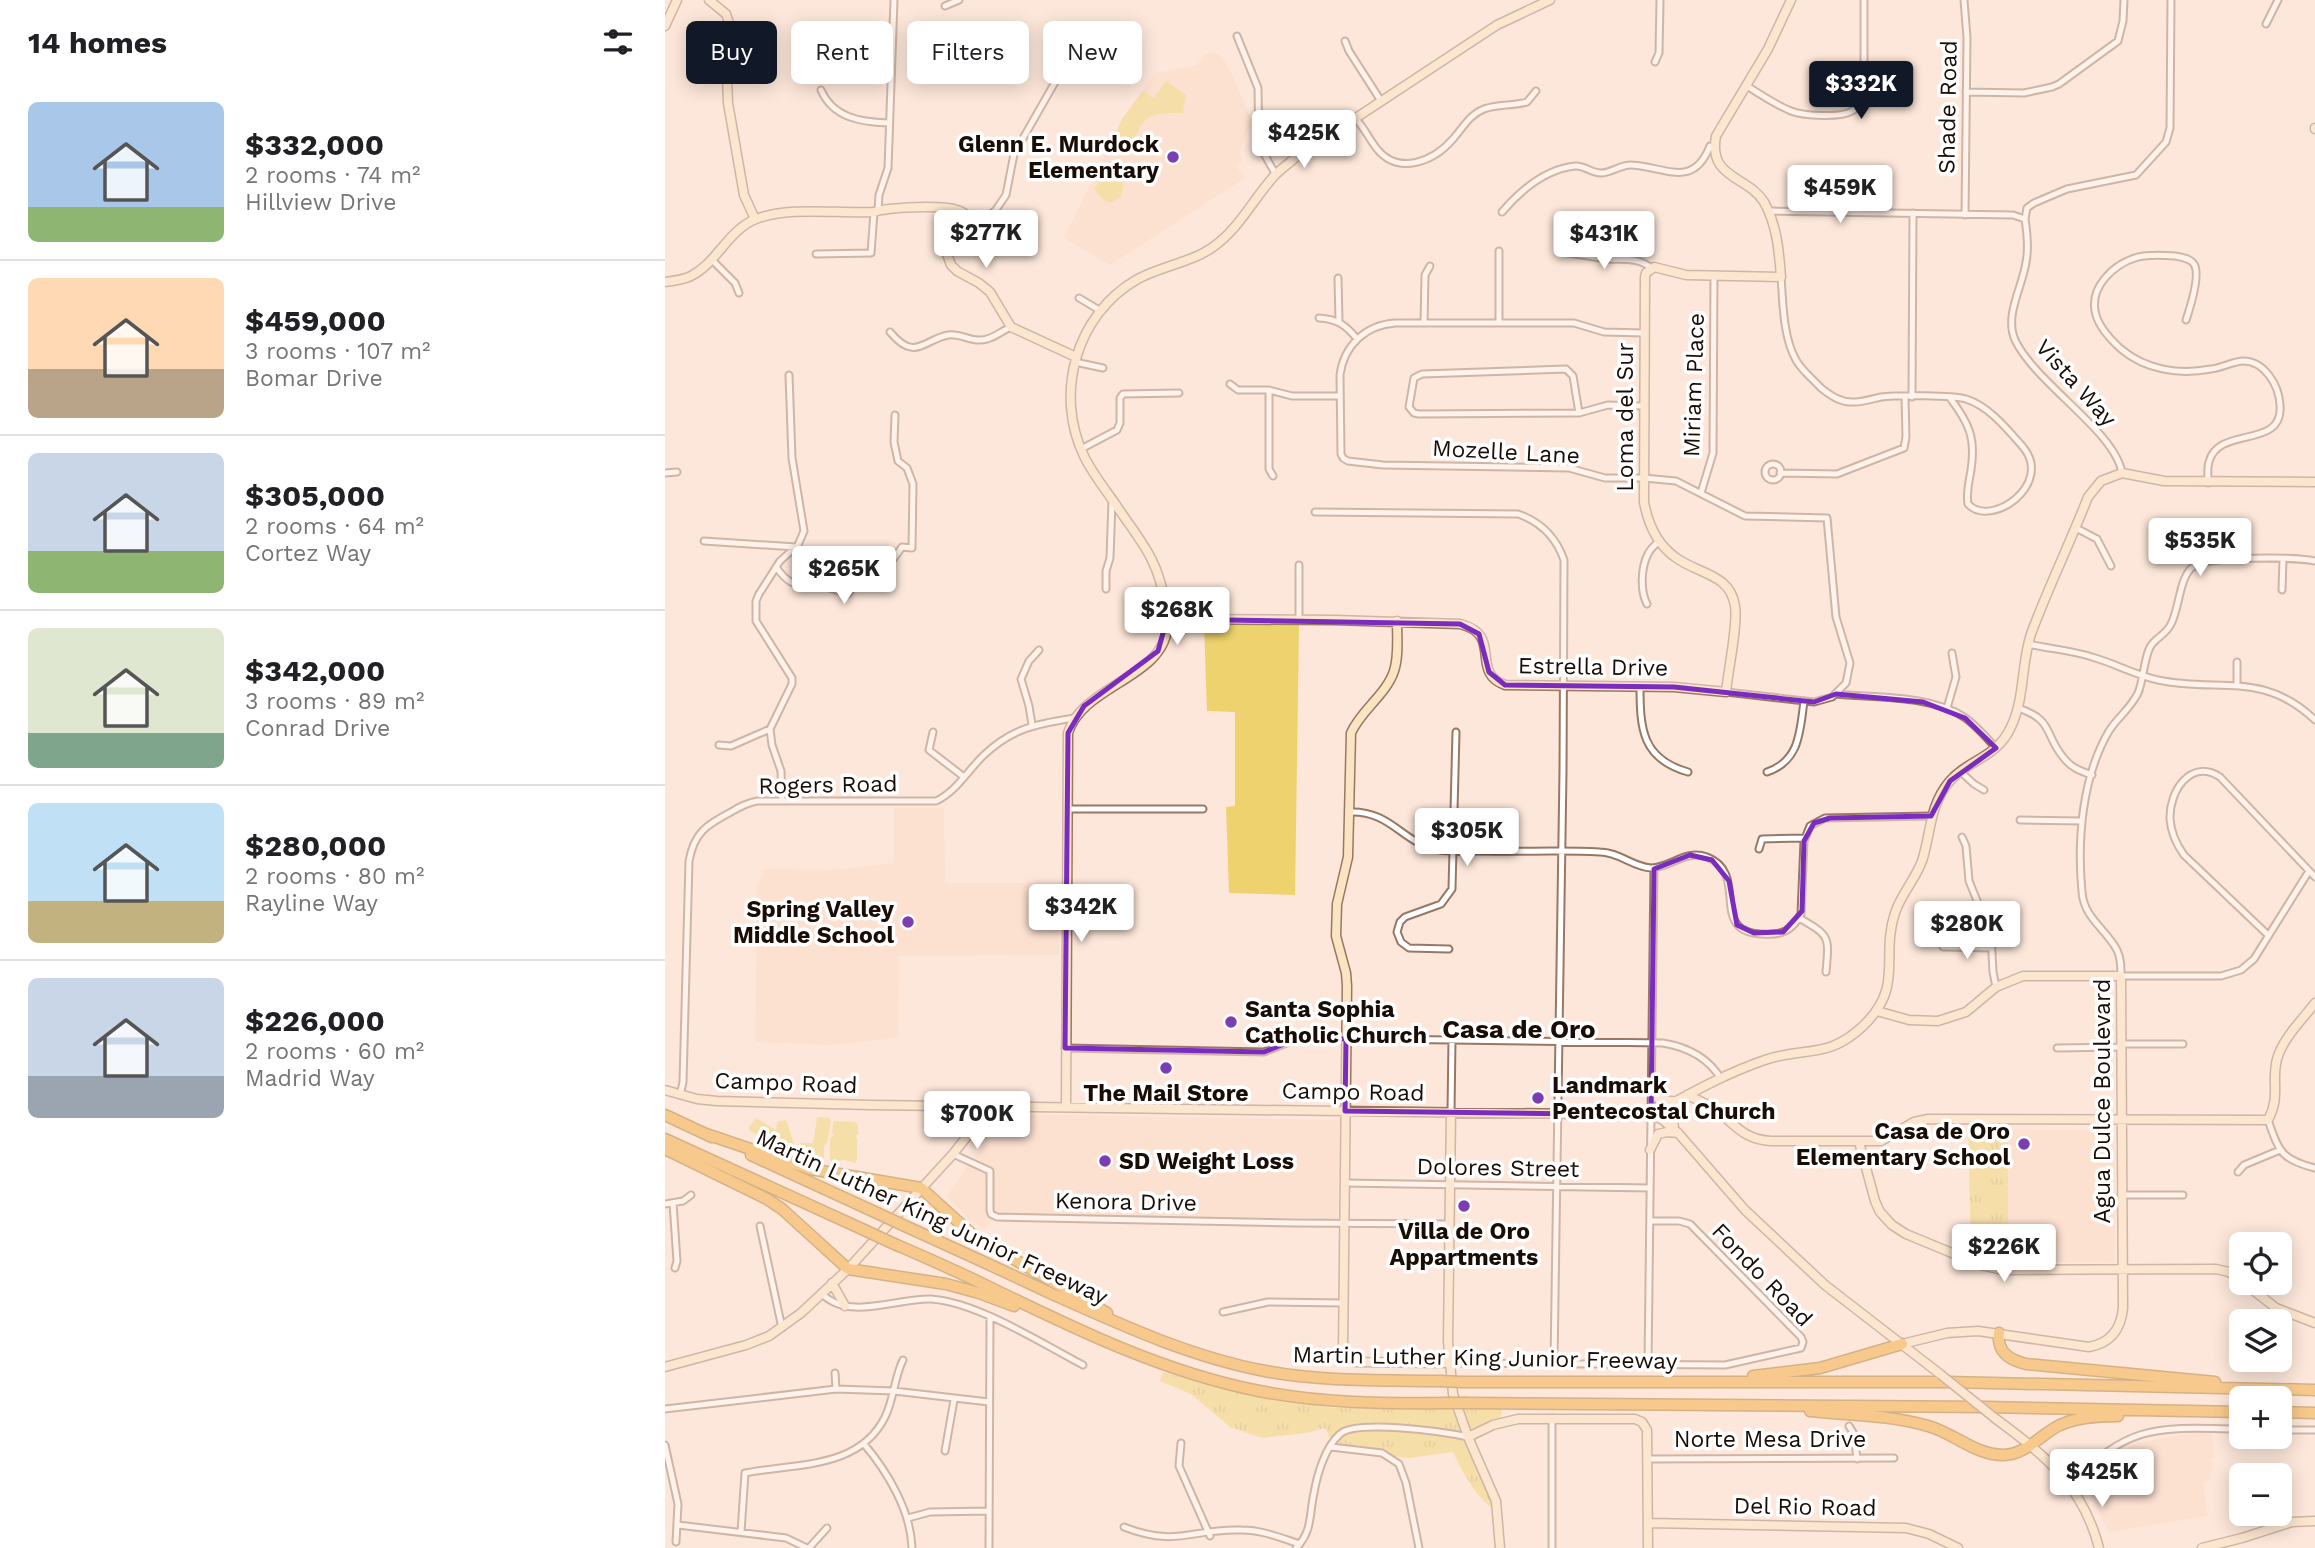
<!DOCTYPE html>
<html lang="en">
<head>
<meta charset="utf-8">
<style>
  :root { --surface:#fff; --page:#f6f6f6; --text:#202124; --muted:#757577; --line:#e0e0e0; --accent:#111827 }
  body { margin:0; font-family:"Work Sans",sans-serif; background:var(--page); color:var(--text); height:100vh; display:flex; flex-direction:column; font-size:26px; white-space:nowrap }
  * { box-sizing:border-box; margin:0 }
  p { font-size:23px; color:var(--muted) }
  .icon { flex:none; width:38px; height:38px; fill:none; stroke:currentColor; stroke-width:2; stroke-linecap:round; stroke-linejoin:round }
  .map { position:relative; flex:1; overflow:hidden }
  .details { display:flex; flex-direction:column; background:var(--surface); width:665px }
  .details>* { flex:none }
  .guide { position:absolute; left:21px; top:21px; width:665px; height:63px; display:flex; gap:14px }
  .buttons { position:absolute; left:1564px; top:1232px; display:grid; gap:14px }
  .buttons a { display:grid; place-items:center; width:63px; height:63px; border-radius:10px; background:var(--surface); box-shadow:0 4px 18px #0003; font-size:35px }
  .price { position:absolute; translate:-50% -60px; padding:0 16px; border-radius:7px; background:#fff; color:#222; font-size:23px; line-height:46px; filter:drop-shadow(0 2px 4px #0008) }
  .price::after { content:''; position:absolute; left:50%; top:42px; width:21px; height:16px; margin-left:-10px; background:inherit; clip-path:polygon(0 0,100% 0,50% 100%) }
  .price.selected { background:var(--accent); color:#fff }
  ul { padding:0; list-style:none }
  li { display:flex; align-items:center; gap:21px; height:175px; padding:0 28px }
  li+li { border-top:2px solid var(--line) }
  li span { display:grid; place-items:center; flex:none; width:196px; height:140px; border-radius:10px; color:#555 }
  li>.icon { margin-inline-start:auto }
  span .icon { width:84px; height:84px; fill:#fffc; stroke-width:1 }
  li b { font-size:30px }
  h2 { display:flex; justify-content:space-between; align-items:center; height:84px; padding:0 28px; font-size:30px }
  .chip { padding:0 24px; border-radius:10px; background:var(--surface); box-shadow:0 4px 18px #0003; font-size:24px; line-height:63px }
  .chip.selected { background:var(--accent); color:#fff }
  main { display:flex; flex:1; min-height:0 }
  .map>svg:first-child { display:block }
</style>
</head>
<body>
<main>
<section class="details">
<h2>14 homes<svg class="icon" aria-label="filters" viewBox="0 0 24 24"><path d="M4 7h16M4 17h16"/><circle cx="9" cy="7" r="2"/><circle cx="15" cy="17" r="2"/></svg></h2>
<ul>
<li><span style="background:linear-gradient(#a9c7e8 75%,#8fb573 0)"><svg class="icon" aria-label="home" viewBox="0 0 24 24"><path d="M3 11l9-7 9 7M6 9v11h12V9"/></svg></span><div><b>$332,000</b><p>2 rooms · 74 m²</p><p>Hillview Drive</p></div></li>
<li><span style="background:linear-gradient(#ffd9b3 65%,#b9a48a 0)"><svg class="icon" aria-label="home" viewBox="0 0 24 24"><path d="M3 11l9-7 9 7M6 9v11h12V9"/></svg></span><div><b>$459,000</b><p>3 rooms · 107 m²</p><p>Bomar Drive</p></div></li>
<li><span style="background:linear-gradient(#c9d6e8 70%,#8fb573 0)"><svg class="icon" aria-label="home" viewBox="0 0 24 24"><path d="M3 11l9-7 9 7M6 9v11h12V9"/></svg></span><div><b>$305,000</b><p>2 rooms · 64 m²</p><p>Cortez Way</p></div></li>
<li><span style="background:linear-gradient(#dfe7d0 75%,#7fa58c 0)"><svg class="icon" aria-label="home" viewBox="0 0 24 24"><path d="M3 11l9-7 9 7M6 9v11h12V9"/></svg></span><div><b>$342,000</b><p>3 rooms · 89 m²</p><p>Conrad Drive</p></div></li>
<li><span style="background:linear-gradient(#bfe0f5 70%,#c2b280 0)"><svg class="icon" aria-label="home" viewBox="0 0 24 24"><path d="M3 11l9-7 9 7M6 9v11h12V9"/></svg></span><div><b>$280,000</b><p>2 rooms · 80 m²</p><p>Rayline Way</p></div></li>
<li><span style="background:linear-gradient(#c9d6e8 70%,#9aa5b1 0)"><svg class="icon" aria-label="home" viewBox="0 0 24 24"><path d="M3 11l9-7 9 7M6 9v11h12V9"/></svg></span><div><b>$226,000</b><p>2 rooms · 60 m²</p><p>Madrid Way</p></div></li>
</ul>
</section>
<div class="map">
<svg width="1650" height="1548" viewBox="0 0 1650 1548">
  <defs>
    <pattern id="grass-tufts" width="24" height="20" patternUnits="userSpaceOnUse" patternTransform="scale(1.75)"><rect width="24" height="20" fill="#eed26e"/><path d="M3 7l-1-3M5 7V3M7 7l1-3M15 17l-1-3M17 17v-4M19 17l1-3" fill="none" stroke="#ccb35e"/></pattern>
  </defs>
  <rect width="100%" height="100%" fill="#fde7da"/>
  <path fill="#fbd8c4" d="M551,53L557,57L566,72L589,126L583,130L575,151L577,162L572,167L580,178L445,265L399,238L457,119L490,73L533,65L535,60L541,54Z
    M229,808H279L280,883H388L394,885V955L234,956L233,1038L165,1045L90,1042L92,889L99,869L166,870L229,863Z
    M346,1114L674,1120L673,1218L331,1215L320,1229L304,1220L282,1196L309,1156L320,1144V1132L335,1119Z
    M1343,1130H1440L1450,1138V1262H1343Z
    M1546,1430L1550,1457L1546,1458L1548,1470L1545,1471L1546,1480L1538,1482L1543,1516L1444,1532L1420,1486V1480L1470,1443Z"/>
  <path fill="url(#grass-tufts)" d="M1303,1128L1343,1130V1262L1306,1254Z
    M498,1372L579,1394L669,1408L837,1409L835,1423L803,1437L832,1511C813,1501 797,1472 788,1452L744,1458L671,1450L660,1428L641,1433L597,1438L565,1427L526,1394L495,1381Z"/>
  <path fill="#eed26e" d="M501,81L521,95L518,113C476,112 480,118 462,154L446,144L457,119L478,91L489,98Z
    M442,173H445L459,184L456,197L446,203L437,199L429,189Z
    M539,625H634L630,895L564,893L561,807L570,806V712L542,711Z
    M155,1117L164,1118L166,1121L162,1143L159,1146V1158L157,1159L134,1155L135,1143H148L152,1118Z
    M91,1118L111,1130L112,1122L120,1120L122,1122L129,1144L128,1146L117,1147L112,1132L108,1140L104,1141L85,1131L84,1127Z
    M170,1121L190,1122L193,1125V1134L190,1136L192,1138V1160L190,1163L179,1160L167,1162L165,1159V1138L169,1135L167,1133L168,1123Z"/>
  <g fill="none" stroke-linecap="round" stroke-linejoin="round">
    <defs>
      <path id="street" d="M1299,0L1302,38L1300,215
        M280,6L294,0
        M1601,24L1613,0
        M572,36L593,88L594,145L611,175
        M680,41L684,51L716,101
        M990,62L994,53L995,0
        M1082,86C1096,95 1111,105 1126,111C1139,116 1176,118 1187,111C1195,107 1197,100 1199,93V0
        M156,90C168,118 196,122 223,123
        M1301,92L1359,93L1387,87L1394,84L1453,41L1458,21L1459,0
        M690,118C699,127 704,139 712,149C734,176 769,161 788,139C798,128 804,115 819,109C832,104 848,106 862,102L871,91
        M213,211L214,195L223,168L229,0
        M1103,211L1348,215L1360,219C1362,232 1364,248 1361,262C1358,286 1339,315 1350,340C1371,384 1450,431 1457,473
        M837,212C855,191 881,169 910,166C919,165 926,173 936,173C947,173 956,164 967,165C1001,167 1028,189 1045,146L1050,148
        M1360,219L1362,208L1369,203L1402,189L1471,175L1501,142L1505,128L1506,0
        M309,224L330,211L341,195L349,154L393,77
        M834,251V323
        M903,253C916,255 929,257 942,259C958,260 973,257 986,268
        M151,254L206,253L209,212
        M46,259L70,283L74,293
        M1116,277C1118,303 1118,337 1131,360C1137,371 1148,379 1156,388C1166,396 1176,403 1190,402C1198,402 1207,399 1216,397C1231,395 1288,395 1301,399C1324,406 1343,430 1358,447C1389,484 1326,529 1303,504C1301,493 1304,482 1306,470C1311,438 1304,423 1285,398
        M673,278L674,322
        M414,298L436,311
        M654,318C672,319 681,325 692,339
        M1521,320C1525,308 1536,275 1529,264C1525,258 1516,257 1510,256C1498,255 1485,254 1473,257C1448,264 1423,288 1431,315C1435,329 1446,340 1456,349C1481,370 1514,375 1546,369C1556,368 1567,362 1577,361C1599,360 1614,385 1615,405C1619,450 1553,425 1544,462C1542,468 1543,476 1543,483
        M759,323L760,275L765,266
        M225,332C250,362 258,340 283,335C295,333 304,341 316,340C327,340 336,331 346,327
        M979,333L939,332L909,323H730C701,325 679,345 675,375L676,454L678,458L683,461L718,465L904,468L940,478H979L1011,481L1080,516L1162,518L1171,617L1185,663L1181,683L1167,697L1149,702L1061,692
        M410,362L438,368
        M565,384L573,390H604L627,396H675
        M604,390V469L608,476
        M1247,397L1248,213
        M914,413L908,376L901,369L757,374L749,378L744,407L749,413L754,414L914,413L943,405L979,406
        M416,449L452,430L455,423V398L458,394L514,393
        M1100 472a8 8 0 1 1 16 0a8 8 0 1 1-16 0Z
        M0,473L12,472
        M1115,473L1172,474L1239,448L1241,437L1240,397
        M1036,493L1048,453L1049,276
        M650,512L853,514C876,522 891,537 899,560L898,771L889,1363
        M1411,528L1432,539L1446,566
        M39,541L131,547
        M634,565V620
        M111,567C126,588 132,584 155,586C164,587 174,591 183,594L198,571C224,571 223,566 237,547L247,548L248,484L242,468L233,461L229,442L230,415
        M441,589V571L445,558L447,501
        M1617,590L1618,559
        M982,604C975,591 976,567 983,554C985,549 990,545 994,541
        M1363,644C1385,649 1406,650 1427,657C1449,663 1470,675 1493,680C1554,693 1597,670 1650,720
        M1572,685V662
        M975,686C975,729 977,759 1023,772
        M1171,694C1211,698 1266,695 1299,717C1311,725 1321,737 1331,748
        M1282,708L1291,677L1287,653
        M1353,708C1389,720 1379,734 1398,757C1405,767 1415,771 1427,775
        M367,725L364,706L356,679L364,661L374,650
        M268,732L264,750L299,777
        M54,745L66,746L105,729
        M1102,772C1135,761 1135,731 1139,701
        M1296,772L1309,784L1319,790
        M117,800L116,771L107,745L105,729L127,684V678L91,621V601L94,594L115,561L133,545L139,531L127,458L124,375
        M402,809H538
        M684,812C727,810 738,845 775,850C789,852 804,851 818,851C857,852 896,850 935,852C954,852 968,867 986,868C1006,868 1020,849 1042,857C1088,875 1037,938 1107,934C1121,934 1130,926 1136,914L1139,841L1145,826L1160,818L1266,816
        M1355,820L1417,821
        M1297,837L1301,846L1304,881L1326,935L1328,972L1331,987
        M1094,849L1097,839L1139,838
        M1644,871L1589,959L1576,970L1556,976H1456C1456,967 1456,958 1452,950C1440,928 1419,918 1417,892C1412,840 1417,777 1444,731C1452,718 1466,708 1473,693C1479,680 1479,652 1488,643C1494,636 1502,633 1506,624C1515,607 1514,576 1529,566C1541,556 1633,557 1650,561
        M1134,918C1166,936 1164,937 1161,972
        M1603,935L1519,855C1511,844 1506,832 1505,819C1504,791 1526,758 1555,777L1650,877
        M1278,947L1326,948
        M784,949L744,948L736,942L732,932L735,922L740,917L776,904L787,889L791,732
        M1457,1044H1518
        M400,1048L599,1052L634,1038L998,1043C1022,1047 1043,1057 1056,1079
        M1392,1048L1457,1047
        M15,1095L18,1082L24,861C29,833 41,825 66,812C74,807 82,803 92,801H271C292,791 303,770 319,755C347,728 372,724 409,718
        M786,1112L787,1039
        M1603,1120C1614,1151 1616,1160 1650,1168
        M288,1154L325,1171V1210L326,1214L332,1217L628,1223L785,1224
        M1573,1172L1579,1165L1615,1150
        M680,1183L985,1188
        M1456,1195H1518
        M8,1203L12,1261L10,1268
        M0,1204L18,1201L26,1195
        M95,1226L117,1328
        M157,1294C185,1321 231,1298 266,1299C312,1302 376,1343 418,1365
        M558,1312L603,1302L678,1303
        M784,1363L1060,1365L1136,1348L1138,1342L1136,1337L1025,1224L1014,1221H985
        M983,1365L989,868
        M170,1373L171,1389
        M0,1409L171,1389L229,1391L324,1402
        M887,1418V1548
        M1184,1426L1189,1434L1192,1459
        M1615,1430H1650
        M516,1443L514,1466L545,1536
        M199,1444C222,1471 246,1511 247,1548
        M0,1445L13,1504L11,1542
        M666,1447L717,1453L734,1464L741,1483L754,1548
        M280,1451L289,1400
        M982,1459L1229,1458
        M1406,1485C1465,1421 1496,1428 1577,1429
        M243,1518L265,1512L324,1511
        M13,1525L121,1538L142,1548
        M459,1527C513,1548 526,1528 577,1530C597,1530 616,1538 635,1544
        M76,1532L80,1473C129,1463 194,1470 220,1417C229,1399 229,1378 238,1360
        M144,1548L162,1528
        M324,1548L325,1317
        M631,1548C648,1531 644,1514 649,1493C652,1475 660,1447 675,1434C691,1419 780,1432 803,1437"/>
      <path id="secondary" d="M44,0L61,14L69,37L62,77L63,103L79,195L90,219
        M0,26L12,0
        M1650,128V129
        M0,282C9,281 18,280 26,276C52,263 63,230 91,219C125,206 172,214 209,212C223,207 278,205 292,210C300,212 304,217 309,224L288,237L284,243L282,254L286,265L292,271L314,283L325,292L346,327L411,357
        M502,619L670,620L795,624C839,635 804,672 840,685L1009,687L1061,692C1063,671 1073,625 1070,606C1065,573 1032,574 1010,557C992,544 983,524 979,502L980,277L981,273L989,267L1021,275L1116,277C1114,251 1112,225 1099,202C1082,175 1043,179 1051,136L1103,49L1126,0
        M732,621C732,637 734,656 729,671C721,695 696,710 686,733L683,857L672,904L671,936L681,973L682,986L678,1350L681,1359L690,1362L784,1363
        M1212,1011L1244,1020L1273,1021L1301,1012L1331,987L1358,976H1456L1458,1308C1456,1329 1446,1343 1424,1347L1313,1331L1282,1333L1237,1344
        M0,1090L32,1099L52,1101L206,1105L986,1115L998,1120L1014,1134L1080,1210L1160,1285L1275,1374
        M986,1092L995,1100L1007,1101
        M1022,1095C1031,1099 1040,1103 1048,1108C1070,1123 1076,1139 1106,1141H1216L1249,1122L1263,1119L1603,1120C1616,1096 1606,1082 1612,1059C1618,1038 1637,1020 1650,1003
        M303,1106L308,1117V1130
        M401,1107L403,733C417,686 497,678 502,629C503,620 501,611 500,603C493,558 475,541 451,505C440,489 427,473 419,456C389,394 411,315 471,280C495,266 526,263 548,247C574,229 589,198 610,175C616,169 623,164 630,158L832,25L885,0
        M786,1112L783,1341L788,1394L803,1437L831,1501L835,1548
        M986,1115C1022,1095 1061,1073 1100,1060C1141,1046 1162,1060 1198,1026C1240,986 1215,957 1230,913C1236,894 1250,880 1257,861C1266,834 1264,806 1284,782C1302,760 1332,758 1346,727C1360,698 1356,664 1366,634C1383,588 1405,543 1423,497L1436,481L1457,473L1499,481L1650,482
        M1009,1128L1007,1113L1009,1102
        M1194,1142L1210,1201L1215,1212L1227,1225L1241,1234L1316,1265L1338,1270L1551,1269L1564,1272L1577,1281
        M985,1150L993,1134L1002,1132L1013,1133
        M167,1283L180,1306
        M1579,1283L1611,1308L1650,1323
        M0,1367L81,1345L104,1336L136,1313L183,1269L288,1154L326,1106
        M1331,1419C1381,1456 1418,1486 1434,1548
        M803,1437L828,1425L853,1419H970L977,1422L982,1430L983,1548
        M983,1523L1241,1528L1264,1534L1293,1548
        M1537,1548L1577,1538L1627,1522L1650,1521"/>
      <path id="highway" d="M0,1115L47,1137
        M41,1134L145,1169L256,1188L309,1236L442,1313
        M0,1139L197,1229
        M0,1149L102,1199L117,1209L183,1269L281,1284L314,1293L349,1306
        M86,1155L212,1213
        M240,1226C288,1248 337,1270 385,1293C454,1324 525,1357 600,1371C657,1382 717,1380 775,1381
        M225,1242C257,1256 290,1270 322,1286C410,1329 498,1372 594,1391C656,1403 718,1404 780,1403
        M1334,1333C1332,1352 1344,1360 1361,1364L1550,1382
        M1088,1376L1155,1368L1237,1344
        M797,1382H1282L1650,1390
        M800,1403L1320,1407L1577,1412
        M1145,1411C1184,1415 1226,1415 1263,1426C1289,1433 1310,1455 1338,1455C1361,1455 1376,1434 1395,1425C1413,1417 1433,1416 1453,1416
        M1615,1412L1650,1413"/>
    </defs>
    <use href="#street" stroke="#987865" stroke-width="9"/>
    <use href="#secondary" stroke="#987865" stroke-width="11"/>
    <use href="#highway" stroke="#a57021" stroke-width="13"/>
    <use href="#street" stroke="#fff" stroke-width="5"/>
    <use href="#secondary" stroke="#fae4c1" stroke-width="8"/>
    <use href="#highway" stroke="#f0a530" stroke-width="10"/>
    <defs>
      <path id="secondary-bridge" d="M1275,1374L1331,1419"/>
      <path id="highway-bridge" d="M212,1213L240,1226
        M197,1229L225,1242
        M775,1381L797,1382
        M780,1403H800"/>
    </defs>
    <use href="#secondary-bridge" stroke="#987865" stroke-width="11" stroke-linecap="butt"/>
    <use href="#highway-bridge" stroke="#a57021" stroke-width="13" stroke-linecap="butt"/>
    <use href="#secondary-bridge" stroke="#fae4c1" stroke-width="8"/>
    <use href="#highway-bridge" stroke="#f0a530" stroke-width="10"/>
  </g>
  <path d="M0 0H1650V1548H0ZM502,619L795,624L814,634L824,672L840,685L1009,687L1149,702L1171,694L1258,702L1300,718L1331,748L1285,781L1266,816L1165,818L1149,823L1139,841L1137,911L1118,932L1089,933L1072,925L1064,881L1047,860L1025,855L989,869L986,1115L680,1111L681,1039L634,1038L599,1052L400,1048L403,733L419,706L493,651Z" fill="#fde7da" fill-opacity=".55" fill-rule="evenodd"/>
  <path fill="none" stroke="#7b2cbf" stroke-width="5" stroke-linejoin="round" d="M502,619L795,624L814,634L824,672L840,685L1009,687L1149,702L1171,694L1258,702L1300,718L1331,748L1285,781L1266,816L1165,818L1149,823L1139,841L1137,911L1118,932L1089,933L1072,925L1064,881L1047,860L1025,855L989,869L986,1115L680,1111L681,1039L634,1038L599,1052L400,1048L403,733L419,706L493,651Z"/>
  <g fill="#7c3db3" stroke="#fff" stroke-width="2.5">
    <circle cx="508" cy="157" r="7"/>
    <circle cx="243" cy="922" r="7"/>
    <circle cx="566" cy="1022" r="7"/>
    <circle cx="501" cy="1068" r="7"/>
    <circle cx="873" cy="1098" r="7"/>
    <circle cx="1359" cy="1144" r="7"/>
    <circle cx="440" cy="1161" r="7"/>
    <circle cx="799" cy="1206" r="7"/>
  </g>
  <g text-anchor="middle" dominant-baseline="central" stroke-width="7" stroke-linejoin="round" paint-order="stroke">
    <g font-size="23" fill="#190d06" stroke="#fff">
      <text transform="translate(1283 107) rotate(-89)">Shade Road</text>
      <text transform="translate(1411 383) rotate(48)">Vista Way</text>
      <text transform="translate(1029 385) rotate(-88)">Miriam Place</text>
      <text transform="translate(960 417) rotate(-90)">Loma del Sur</text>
      <text transform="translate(841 452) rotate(3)">Mozelle Lane</text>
      <text transform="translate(928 667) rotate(1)">Estrella Drive</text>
      <text transform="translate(163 785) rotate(-1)">Rogers Road</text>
      <text transform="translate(121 1083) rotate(2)">Campo Road</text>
      <text transform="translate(688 1092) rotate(1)">Campo Road</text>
      <text transform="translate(1437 1101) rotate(-90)">Agua Dulce Boulevard</text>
      <text transform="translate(833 1168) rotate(1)">Dolores Street</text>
      <text transform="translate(461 1202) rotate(1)">Kenora Drive</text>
      <text transform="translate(267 1217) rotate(25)">Martin Luther King Junior Freeway</text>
      <text transform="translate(1097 1275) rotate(46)">Fondo Road</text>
      <text transform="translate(820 1358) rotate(1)">Martin Luther King Junior Freeway</text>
      <text x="1105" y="1439">Norte Mesa Drive</text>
      <text transform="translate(1140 1507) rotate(1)">Del Rio Road</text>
    </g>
    <g font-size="23" font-weight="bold" fill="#190d06" stroke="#fff" text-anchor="end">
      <text x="494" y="144">Glenn E. Murdock<tspan x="494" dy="26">Elementary</tspan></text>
      <text x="229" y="909">Spring Valley<tspan x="229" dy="26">Middle School</tspan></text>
      <text x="580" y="1009" text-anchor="start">Santa Sophia<tspan x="580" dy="26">Catholic Church</tspan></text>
      <text x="887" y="1085" text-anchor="start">Landmark<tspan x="887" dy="26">Pentecostal Church</tspan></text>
      <text x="501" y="1093" text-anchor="middle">The Mail Store</text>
      <text x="1345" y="1131">Casa de Oro<tspan x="1345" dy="26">Elementary School</tspan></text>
      <text x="454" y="1161" text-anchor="start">SD Weight Loss</text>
      <text x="799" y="1231" text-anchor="middle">Villa de Oro<tspan x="799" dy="26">Appartments</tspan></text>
    </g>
    <g font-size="26" font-weight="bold" fill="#190d06" stroke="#fff">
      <text x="854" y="1029">Casa de Oro</text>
    </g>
  </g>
</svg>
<div class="buttons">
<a><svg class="icon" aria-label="locate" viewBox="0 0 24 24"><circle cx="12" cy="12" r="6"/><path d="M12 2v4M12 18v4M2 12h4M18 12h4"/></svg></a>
<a><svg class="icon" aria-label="layers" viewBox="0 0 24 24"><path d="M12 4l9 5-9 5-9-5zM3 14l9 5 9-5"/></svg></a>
<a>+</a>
<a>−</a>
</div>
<b class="price selected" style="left:1196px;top:121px">$332K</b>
<b class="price" style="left:639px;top:170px">$425K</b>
<b class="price" style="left:1175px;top:225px">$459K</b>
<b class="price" style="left:321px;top:270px">$277K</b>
<b class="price" style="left:939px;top:271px">$431K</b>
<b class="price" style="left:1535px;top:578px">$535K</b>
<b class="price" style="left:179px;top:606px">$265K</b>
<b class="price" style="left:512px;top:647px">$268K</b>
<b class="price" style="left:802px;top:868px">$305K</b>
<b class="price" style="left:416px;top:944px">$342K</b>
<b class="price" style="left:1302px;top:961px">$280K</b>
<b class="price" style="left:312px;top:1151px">$700K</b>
<b class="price" style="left:1339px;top:1284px">$226K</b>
<b class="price" style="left:1437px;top:1509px">$425K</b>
<div class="guide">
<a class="chip selected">Buy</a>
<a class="chip">Rent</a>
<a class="chip">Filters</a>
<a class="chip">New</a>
</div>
</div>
</main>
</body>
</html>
